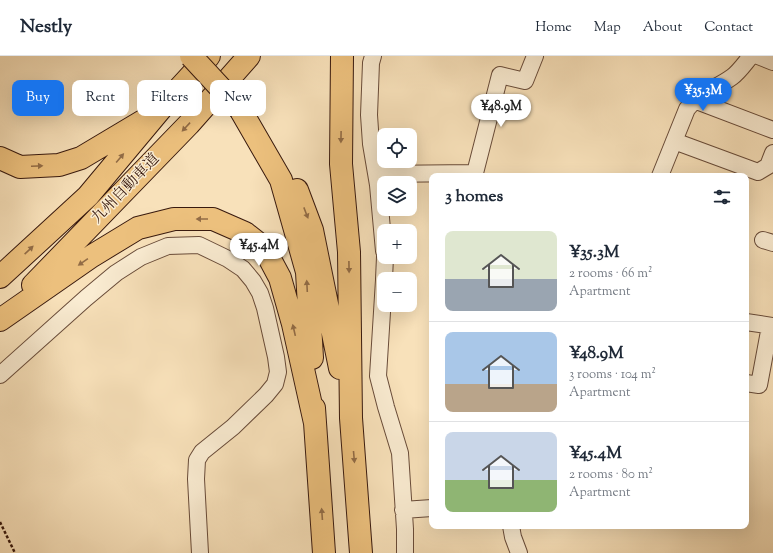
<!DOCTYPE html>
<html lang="en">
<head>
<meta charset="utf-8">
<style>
  :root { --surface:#fff; --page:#f6f6f7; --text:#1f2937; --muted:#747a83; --line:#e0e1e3; --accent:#1a73e8 }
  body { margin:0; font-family:"Sorts Mill Goudy","Noto Serif JP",serif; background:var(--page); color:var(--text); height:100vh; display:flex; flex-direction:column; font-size:15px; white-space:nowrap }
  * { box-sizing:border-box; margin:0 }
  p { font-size:13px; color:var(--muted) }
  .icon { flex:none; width:22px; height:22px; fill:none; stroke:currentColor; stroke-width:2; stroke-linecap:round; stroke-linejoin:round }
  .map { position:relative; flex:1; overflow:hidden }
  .side { position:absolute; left:429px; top:117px; width:320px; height:356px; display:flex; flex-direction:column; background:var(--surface); border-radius:8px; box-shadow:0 4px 16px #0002 }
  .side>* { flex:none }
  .top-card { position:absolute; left:12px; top:24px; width:357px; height:36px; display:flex; gap:8px }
  .tools { position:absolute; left:377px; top:72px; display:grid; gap:8px }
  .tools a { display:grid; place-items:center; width:40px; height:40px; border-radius:8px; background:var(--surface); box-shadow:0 4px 16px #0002; font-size:20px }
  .price { position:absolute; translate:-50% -34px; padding:0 9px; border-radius:14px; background:#fff; color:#222; font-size:13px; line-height:26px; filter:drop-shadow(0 1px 2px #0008) }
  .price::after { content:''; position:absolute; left:50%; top:24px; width:12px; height:9px; margin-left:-6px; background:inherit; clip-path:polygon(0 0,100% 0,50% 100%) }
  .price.selected { background:var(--accent); color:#fff }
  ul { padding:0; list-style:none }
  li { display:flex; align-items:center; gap:12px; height:100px; padding:0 16px }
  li+li { border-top:1px solid var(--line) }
  li span { display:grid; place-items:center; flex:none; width:112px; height:80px; border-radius:8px; color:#555 }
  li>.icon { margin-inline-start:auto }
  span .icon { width:48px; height:48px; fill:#fffc; stroke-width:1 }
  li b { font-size:17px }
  h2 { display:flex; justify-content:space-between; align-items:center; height:48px; padding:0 16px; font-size:17px }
  .tag { padding:0 14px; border-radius:8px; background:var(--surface); box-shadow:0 4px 16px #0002; font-size:14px; line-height:36px }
  .tag.selected { background:var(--accent); color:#fff }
  header { display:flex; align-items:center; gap:24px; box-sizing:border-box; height:56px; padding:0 20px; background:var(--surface); border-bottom:1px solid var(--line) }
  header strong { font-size:19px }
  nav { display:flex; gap:22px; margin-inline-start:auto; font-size:14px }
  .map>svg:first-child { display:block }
</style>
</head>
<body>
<header>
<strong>Nestly</strong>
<nav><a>Home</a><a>Map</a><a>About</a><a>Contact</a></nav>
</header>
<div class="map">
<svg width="773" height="497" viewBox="0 0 773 497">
  <rect width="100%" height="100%" fill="#f8e1ba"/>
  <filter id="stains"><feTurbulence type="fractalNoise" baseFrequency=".005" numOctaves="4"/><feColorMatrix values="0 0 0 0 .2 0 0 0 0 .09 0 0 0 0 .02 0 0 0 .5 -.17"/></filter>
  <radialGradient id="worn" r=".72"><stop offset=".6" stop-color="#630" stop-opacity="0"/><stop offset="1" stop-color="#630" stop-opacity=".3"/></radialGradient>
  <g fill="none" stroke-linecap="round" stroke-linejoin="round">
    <defs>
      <path id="minor" d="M373,0L371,7L369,59L371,88L378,129L384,195
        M758,0L773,6
        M694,44L773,74
        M674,85L758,116L768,110L773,97
        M376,118L475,117
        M475,120V117L500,19L525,25L535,0
        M660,120L687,53C702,34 714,34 732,21C739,16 745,7 751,0
        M763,184L773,187
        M384,223L385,201
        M384,224L378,320L386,351L400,397L405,473V497
        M746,266L773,270
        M0,319L86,242L116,217L141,201L168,190L199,189L228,203L243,213L253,225L260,237L265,252L276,301L278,316L275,328L266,339L233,371L202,396L197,404L196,423L200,497
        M746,327L759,329L770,270
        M403,454L432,452
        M511,470L513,481L519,497"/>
      <path id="motorway" d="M342,0L341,108L349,196L351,362L361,497
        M240,53L281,124L307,216L312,302
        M0,102L20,111L59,109L81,102L143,65
        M297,134L312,174L340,312
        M0,221L88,140L164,49L209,0
        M33,229L189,68L249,0
        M0,264L92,200L138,172L174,163H213L245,177L264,192L280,222L293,268L315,367
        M314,352L324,497"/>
    </defs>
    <use href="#minor" stroke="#684b39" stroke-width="18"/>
    <use href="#motorway" stroke="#38190e" stroke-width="24"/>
    <path stroke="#38190e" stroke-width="2.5" stroke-dasharray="3 2" stroke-linecap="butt" d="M0,466L15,497"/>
    <use href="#minor" stroke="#faecd2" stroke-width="16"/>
    <use href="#motorway" stroke="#ecc07d" stroke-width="22"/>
    <defs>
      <path id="motorway-bridge" d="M191,0L240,53"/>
    </defs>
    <use href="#motorway-bridge" stroke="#38190e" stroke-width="24" stroke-linecap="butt"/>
    <use href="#motorway-bridge" stroke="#ecc07d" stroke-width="22"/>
  </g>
  <defs><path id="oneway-solid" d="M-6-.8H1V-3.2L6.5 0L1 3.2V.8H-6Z"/></defs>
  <g fill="#926c46">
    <use href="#oneway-solid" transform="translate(186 71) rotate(133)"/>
    <use href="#oneway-solid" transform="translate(341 81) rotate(91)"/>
    <use href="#oneway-solid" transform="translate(120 102) rotate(-50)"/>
    <use href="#oneway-solid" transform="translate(37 110) rotate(-2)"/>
    <use href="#oneway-solid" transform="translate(306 157) rotate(69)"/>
    <use href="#oneway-solid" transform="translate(202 163) rotate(180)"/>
    <use href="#oneway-solid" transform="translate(29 194) rotate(-43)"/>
    <use href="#oneway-solid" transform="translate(83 206) rotate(145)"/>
    <use href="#oneway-solid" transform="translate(349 211) rotate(89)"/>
    <use href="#oneway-solid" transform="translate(307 230) rotate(-93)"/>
    <use href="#oneway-solid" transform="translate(294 274) rotate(-103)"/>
    <use href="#oneway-solid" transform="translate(354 401) rotate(85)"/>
    <use href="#oneway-solid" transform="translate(322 458) rotate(-94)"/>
  </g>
  <g text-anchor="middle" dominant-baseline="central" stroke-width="3" stroke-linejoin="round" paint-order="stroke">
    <g font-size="15" fill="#38190e" stroke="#faecd2">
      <text transform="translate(126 133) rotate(-46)">九州自動車道</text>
    </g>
  </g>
  <rect width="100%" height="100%" filter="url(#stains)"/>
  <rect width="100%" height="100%" fill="url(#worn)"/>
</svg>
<div class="tools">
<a><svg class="icon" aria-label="locate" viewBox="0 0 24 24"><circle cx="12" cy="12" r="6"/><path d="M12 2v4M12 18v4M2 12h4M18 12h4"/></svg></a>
<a><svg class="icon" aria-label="layers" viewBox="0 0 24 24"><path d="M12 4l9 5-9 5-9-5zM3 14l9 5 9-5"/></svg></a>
<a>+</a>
<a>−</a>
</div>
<b class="price selected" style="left:703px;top:56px">¥35.3M</b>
<b class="price" style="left:501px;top:72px">¥48.9M</b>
<b class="price" style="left:259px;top:211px">¥45.4M</b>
<div class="top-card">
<a class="tag selected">Buy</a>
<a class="tag">Rent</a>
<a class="tag">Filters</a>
<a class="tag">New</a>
</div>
<section class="side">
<h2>3 homes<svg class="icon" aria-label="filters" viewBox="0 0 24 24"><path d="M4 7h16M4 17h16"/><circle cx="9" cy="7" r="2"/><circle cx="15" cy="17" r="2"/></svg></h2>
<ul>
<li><span style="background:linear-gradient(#dfe7d0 60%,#9aa5b1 0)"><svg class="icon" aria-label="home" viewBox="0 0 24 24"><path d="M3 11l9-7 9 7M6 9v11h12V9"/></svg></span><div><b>¥35.3M</b><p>2 rooms · 66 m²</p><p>Apartment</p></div></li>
<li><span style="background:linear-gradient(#a9c7e8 65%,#b9a48a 0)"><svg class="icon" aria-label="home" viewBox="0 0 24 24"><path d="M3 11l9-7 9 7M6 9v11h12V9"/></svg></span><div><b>¥48.9M</b><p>3 rooms · 104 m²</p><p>Apartment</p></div></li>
<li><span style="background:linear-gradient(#c9d6e8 60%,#8fb573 0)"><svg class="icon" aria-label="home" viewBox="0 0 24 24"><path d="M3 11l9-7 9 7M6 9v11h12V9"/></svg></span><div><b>¥45.4M</b><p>2 rooms · 80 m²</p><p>Apartment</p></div></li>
</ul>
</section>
</div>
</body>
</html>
